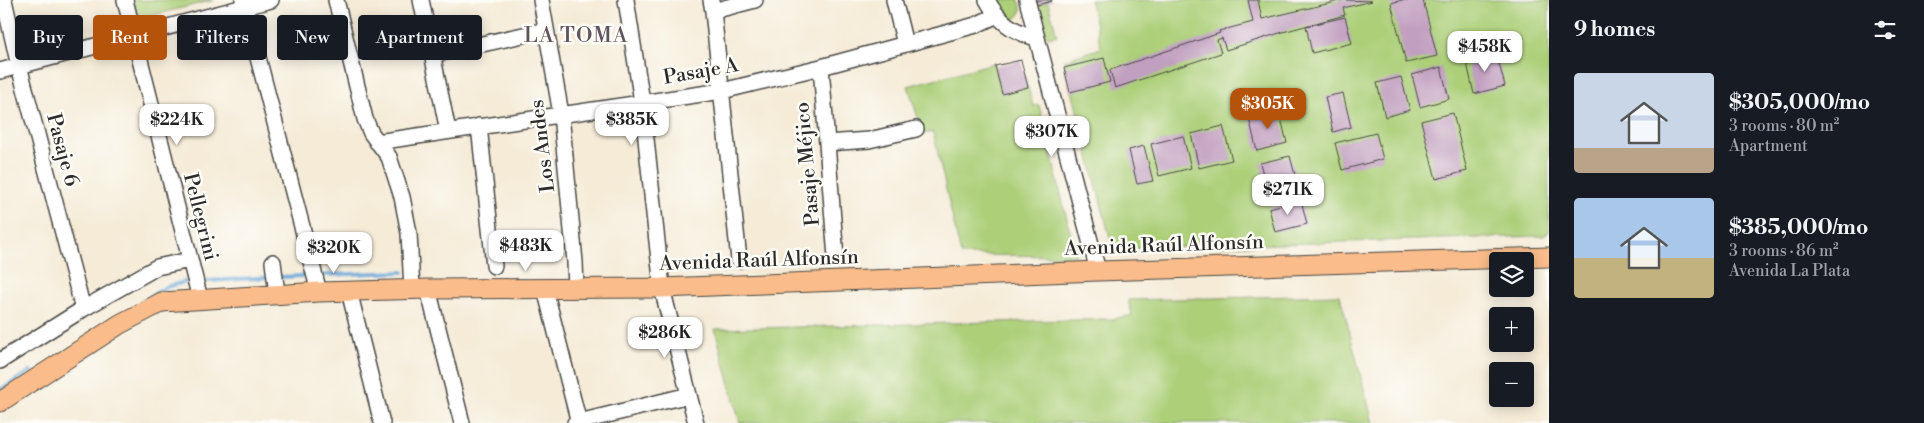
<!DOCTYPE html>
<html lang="en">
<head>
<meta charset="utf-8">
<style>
  :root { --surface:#171b24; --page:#242831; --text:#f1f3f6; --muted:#9ea1a6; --accent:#b45309 }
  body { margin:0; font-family:"Libre Bodoni",serif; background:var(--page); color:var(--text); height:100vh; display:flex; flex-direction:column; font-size:19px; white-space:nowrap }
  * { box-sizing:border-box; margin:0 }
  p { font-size:16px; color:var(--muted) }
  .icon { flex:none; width:28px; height:28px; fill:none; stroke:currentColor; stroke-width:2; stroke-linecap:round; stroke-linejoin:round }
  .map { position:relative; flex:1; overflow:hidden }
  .details { display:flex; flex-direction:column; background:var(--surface); width:375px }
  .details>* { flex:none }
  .banner { position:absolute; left:15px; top:15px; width:475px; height:45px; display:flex; gap:10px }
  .buttons { position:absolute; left:1489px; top:252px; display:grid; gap:10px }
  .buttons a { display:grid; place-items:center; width:45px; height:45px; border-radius:5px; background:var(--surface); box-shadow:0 2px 12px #0003; font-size:25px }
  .price { position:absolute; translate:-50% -42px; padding:0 11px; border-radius:10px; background:#fff; color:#222; font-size:16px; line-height:32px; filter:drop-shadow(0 1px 2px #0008) }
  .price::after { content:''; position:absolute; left:50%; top:30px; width:15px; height:11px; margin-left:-8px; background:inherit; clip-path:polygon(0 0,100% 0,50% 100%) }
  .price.current { background:var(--accent); color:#fff }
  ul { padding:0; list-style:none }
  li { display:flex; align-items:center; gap:15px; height:125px; padding:0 25px }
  li span { display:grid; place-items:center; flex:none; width:140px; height:100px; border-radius:5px; color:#555 }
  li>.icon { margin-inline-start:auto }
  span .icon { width:60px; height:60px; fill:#fffc; stroke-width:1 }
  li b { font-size:21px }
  h2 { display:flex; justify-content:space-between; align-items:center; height:60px; padding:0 25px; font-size:21px }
  .pill { padding:0 18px; border-radius:5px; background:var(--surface); box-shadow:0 2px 12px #0003; font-size:18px; line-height:45px }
  .pill.current { background:var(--accent); color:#fff }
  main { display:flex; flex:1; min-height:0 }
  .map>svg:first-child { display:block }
</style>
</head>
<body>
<main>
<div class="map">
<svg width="1549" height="423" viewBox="0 0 1549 423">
  <rect width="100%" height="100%" fill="#fdfcf7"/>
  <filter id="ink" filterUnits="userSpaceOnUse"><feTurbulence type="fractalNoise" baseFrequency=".02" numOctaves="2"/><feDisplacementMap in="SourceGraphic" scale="10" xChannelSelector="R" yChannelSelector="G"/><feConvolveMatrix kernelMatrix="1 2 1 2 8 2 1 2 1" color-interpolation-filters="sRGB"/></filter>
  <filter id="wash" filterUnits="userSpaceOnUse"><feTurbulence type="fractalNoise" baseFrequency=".0096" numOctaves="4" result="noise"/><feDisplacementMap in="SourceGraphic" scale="20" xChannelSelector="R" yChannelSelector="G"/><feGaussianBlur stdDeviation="1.12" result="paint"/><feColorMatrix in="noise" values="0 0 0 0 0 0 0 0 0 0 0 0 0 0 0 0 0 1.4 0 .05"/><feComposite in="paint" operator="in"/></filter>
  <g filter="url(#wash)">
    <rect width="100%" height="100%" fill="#f5ebd7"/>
    <path fill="#accf78" stroke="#6c7d52" d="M133,0H214L138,19Z
      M996,0H1019C1022,9 1023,13 1015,19C1003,17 1000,10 996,0Z
      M1090,0H1549V232L1543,236L1121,249L1111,242L1064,60L1101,48Z
      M1048,2L1057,35L1048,37L1044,34L1037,5Z
      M994,63L1002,93L1028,87L1033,106L1039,105L1076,256L961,255L933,132L923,134L908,86Z
      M1340,295L1373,423H740L715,329L1113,319L1132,315L1128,300Z"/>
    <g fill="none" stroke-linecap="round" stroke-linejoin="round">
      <path stroke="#66a4d7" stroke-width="4" d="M324,275L403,272
        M280,277L305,276
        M208,281L273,277
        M142,302L166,287L189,281
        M1,389L31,371"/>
    </g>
    <g id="blocks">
      <path fill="#c19fc0" d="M1036,0H1052V1L1037,5Z
        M1248,0H1258L1262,19L1344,0L1372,1L1343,8L1345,15L1283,32L1226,50L1222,38L1217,40L1221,53L1115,88L1110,70L1220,33L1219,31L1253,22Z
        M1402,0H1423L1437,56L1406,63L1391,3Z
        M1345,17L1352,43L1312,53L1306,26Z
        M1496,52L1505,86L1474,94L1466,59Z
        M1104,58L1110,82L1070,92L1064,68Z
        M1021,60L1028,87L1002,94L995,66Z
        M1441,67L1449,99L1420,107L1412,75Z
        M1401,77L1410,110L1385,117L1377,83Z
        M1343,93L1351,127L1333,132L1325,97Z
        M1279,110L1287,143L1257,151L1249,118Z
        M1453,113L1467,171L1436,179L1421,121Z
        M1223,126L1232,160L1199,168L1191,134Z
        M1376,133L1383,159L1342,170L1335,143Z
        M1183,136L1191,168L1159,176L1151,144Z
        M1144,146L1153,181L1137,184L1129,150Z
        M1290,156L1299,190L1269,198L1260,163Z
        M1301,200L1307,224L1275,232L1269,208Z"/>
    </g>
  </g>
  <g filter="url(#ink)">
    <use href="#blocks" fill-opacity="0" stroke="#494845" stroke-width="1"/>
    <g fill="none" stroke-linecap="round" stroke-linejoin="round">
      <defs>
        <path id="minor" d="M4,0L19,66L83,309
          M125,0L200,299
          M243,0L319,292
          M336,0L365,119L371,133L389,157L402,197L409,233L412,289
          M421,0L448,131
          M541,0L561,114L575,262L576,289
          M626,0L642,102L662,288L696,423
          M711,0L713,11L739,260
          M894,0L905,44
          M987,0C999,22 1012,31 1036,38
          M1027,0L1098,271
          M713,11L755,0
          M432,55L546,30
          M821,67L836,258
          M0,71L271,0
          M479,126L494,266
          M377,142L722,91L821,67L976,25L995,16
          M827,143L869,140L916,129
          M273,262L277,294
          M428,289L462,423
          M545,289L579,423
          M349,291L382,423
          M0,361L83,309L157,267L190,260
          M575,423L689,395"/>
        <path id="major" d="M0,402L120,324L162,302L319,292L428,289L662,288L1098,271L1549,257"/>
      </defs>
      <use href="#minor" stroke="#494845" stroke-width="18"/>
      <use href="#major" stroke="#494845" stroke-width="21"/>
      <use href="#minor" stroke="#fff" stroke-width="15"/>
      <use href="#major" stroke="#f9bc8a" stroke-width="19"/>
    </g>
  </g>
  <g text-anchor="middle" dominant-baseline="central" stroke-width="5" stroke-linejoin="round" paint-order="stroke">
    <g font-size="20" fill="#2b2b2b" stroke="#fdfcf7">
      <text transform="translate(701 72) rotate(-10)">Pasaje A</text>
      <text transform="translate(543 146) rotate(-97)">Los Andes</text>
      <text transform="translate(62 150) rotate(75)">Pasaje 6</text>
      <text transform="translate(808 164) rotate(-95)">Pasaje Méjico</text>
      <text transform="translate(200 217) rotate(76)">Pellegrini</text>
      <text transform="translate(1164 246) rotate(-2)">Avenida Raúl Alfonsín</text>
      <text transform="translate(759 261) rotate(-2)">Avenida Raúl Alfonsín</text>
    </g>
    <g font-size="21" letter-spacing="1" fill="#60545f" stroke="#fdfcf7">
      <text x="576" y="36">LA TOMA</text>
    </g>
  </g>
</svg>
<div class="buttons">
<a><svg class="icon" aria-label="layers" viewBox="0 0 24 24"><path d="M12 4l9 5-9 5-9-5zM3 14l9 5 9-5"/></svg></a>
<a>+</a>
<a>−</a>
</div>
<b class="price" style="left:1485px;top:73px">$458K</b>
<b class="price current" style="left:1268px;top:130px">$305K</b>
<b class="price" style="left:177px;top:146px">$224K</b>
<b class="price" style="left:632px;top:146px">$385K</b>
<b class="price" style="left:1052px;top:158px">$307K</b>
<b class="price" style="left:1288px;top:216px">$271K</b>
<b class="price" style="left:526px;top:272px">$483K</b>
<b class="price" style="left:334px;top:274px">$320K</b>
<b class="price" style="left:665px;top:359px">$286K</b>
<div class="banner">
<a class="pill">Buy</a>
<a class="pill current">Rent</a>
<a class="pill">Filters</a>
<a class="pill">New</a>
<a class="pill">Apartment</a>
</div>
</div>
<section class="details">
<h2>9 homes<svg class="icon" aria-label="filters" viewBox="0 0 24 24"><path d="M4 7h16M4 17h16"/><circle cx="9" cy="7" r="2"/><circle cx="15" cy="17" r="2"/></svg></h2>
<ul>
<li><span style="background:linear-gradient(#c9d6e8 75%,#b9a48a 0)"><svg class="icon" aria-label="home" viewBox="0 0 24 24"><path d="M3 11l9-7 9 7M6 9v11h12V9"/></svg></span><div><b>$305,000/mo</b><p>3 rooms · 80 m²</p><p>Apartment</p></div></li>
<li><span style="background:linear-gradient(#a9c7e8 60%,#c2b280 0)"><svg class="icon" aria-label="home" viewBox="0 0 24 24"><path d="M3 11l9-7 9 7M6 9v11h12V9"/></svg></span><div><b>$385,000/mo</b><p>3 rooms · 86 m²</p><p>Avenida La Plata</p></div></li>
</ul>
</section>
</main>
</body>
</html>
